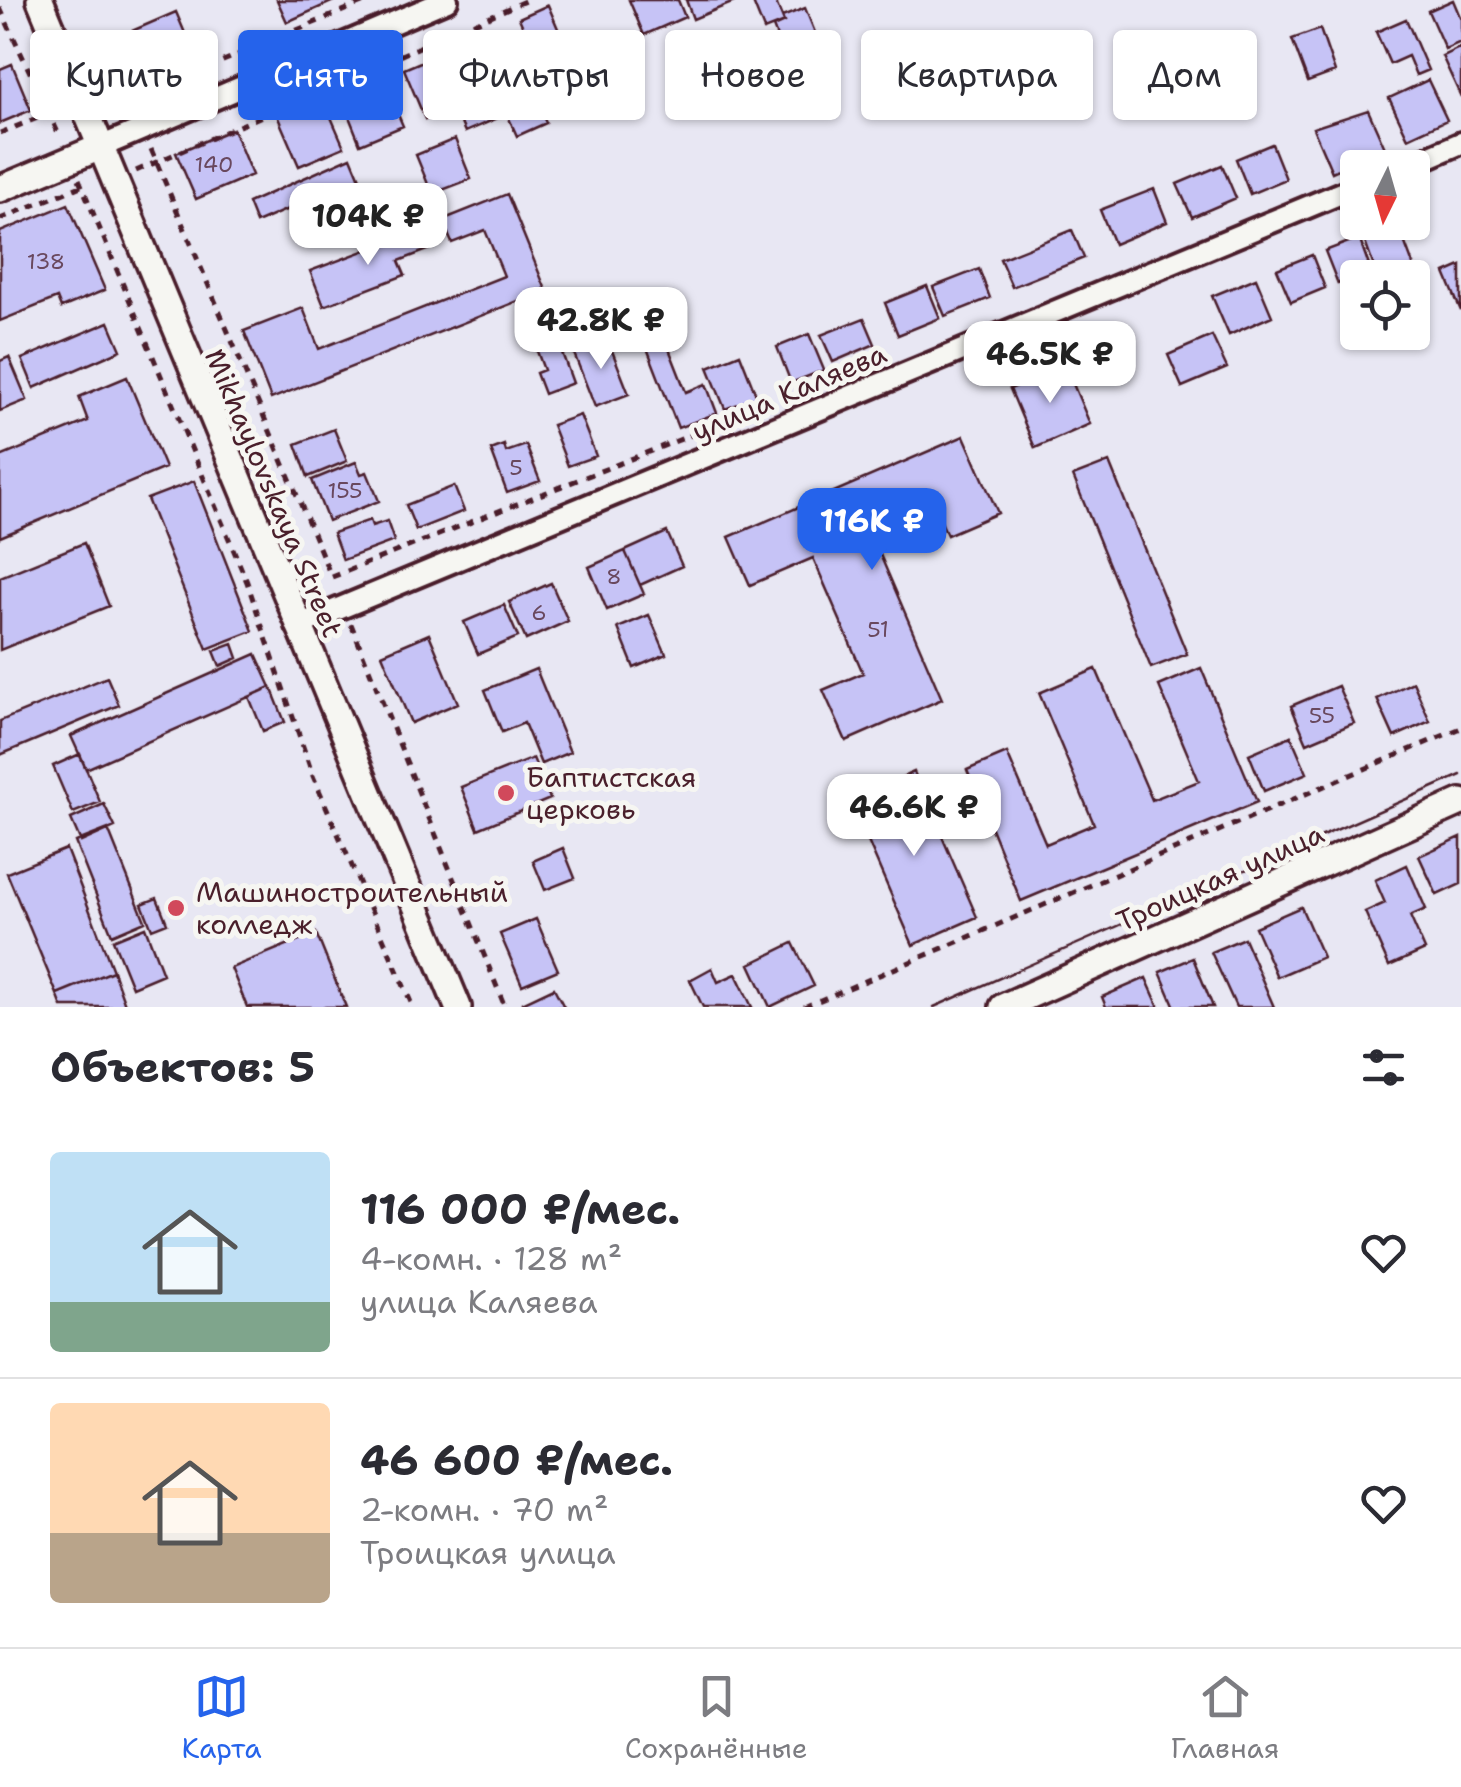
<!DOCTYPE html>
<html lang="ru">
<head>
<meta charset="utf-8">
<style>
  :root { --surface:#fff; --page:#f2f2f3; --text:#2b2b33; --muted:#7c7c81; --line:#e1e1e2; --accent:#2563eb }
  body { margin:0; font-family:"Shantell Sans",sans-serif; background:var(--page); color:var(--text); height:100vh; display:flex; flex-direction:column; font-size:38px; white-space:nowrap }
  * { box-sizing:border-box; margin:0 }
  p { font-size:32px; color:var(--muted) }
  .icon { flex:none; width:55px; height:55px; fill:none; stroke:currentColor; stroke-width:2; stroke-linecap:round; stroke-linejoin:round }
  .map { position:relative; height:1007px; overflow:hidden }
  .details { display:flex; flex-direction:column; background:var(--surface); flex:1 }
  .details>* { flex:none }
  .top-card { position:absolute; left:30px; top:30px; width:1402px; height:90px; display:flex; gap:20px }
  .needle { width:65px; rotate:185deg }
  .buttons { position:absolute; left:1340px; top:150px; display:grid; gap:20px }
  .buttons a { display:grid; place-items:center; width:90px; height:90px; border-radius:10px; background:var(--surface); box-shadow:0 2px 8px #0004; font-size:50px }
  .price { position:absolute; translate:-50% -85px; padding:0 22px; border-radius:20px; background:#fff; color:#222; font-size:32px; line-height:65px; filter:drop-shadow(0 2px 5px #0008) }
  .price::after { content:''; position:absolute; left:50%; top:60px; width:30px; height:22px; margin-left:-15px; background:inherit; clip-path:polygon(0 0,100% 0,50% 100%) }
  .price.current { background:var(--accent); color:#fff }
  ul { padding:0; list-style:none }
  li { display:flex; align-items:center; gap:30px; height:250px; padding:0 50px }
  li+li { border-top:2px solid var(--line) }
  li span { display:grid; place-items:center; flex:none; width:280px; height:200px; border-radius:10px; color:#555 }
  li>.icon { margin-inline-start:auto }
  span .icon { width:120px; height:120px; fill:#fffc; stroke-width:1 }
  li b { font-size:42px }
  h2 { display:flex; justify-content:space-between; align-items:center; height:120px; padding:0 50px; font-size:42px }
  .tag { padding:0 35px; border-radius:10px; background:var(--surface); box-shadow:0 2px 8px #0004; font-size:35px; line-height:90px }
  .tag.current { background:var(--accent); color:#fff }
  .menu { display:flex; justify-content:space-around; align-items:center; height:140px; border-top:2px solid var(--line); background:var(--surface); font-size:28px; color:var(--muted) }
  .menu a { display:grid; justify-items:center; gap:5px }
  .menu .current { color:var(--accent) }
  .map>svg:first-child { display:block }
</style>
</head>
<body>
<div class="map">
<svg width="1461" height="1007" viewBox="0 0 1461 1007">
  <rect width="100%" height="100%" fill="#e8e7f3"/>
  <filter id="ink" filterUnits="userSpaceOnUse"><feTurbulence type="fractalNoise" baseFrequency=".01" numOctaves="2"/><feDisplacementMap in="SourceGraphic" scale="20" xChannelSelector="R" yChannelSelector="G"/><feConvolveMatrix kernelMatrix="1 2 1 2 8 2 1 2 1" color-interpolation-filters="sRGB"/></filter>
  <g filter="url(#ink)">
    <path fill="#c6c3f6" stroke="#4a1f2b" stroke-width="2.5" d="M277,0H334V1L287,22Z
      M629,0H678L685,17L644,35Z
      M686,0H739L693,19Z
      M752,0H775L784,22L764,30Z
      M1453,0L1461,19V42L1445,49L1428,11Z
      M548,5L567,50L592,39L608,77L555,100L519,18Z
      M805,8L834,79L821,84L816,72L794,80L773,27L784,22L782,17Z
      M176,12L196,59L152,78L132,31Z
      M1406,19L1428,70L1416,75L1408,56L1390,64L1376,32Z
      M505,28L525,75L488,91L468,44Z
      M1320,29L1335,72L1308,82L1292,39Z
      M1461,47V97L1442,56Z
      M449,50L469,99L425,119L404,69Z
      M12,64L31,110L0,123V69Z
      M525,75L546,123L517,136L507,114L465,132L453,106Z
      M382,77L403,126L360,144L340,94Z
      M1428,80L1447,120L1408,138L1389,98Z
      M321,94L344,147L299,166L276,113Z
      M1368,110L1385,148L1332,172L1313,128Z
      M233,129L252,175L196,199L176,153Z
      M455,139L471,179L432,194L416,155Z
      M1272,144L1286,179L1250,194L1236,159Z
      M351,157L366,193L293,222L288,209L256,223L248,203Z
      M1222,165L1236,198L1192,217L1177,184Z
      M1154,189L1167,222L1114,244L1100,210Z
      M507,194L546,290L271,399L244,331L303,308L319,349L504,276L485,230L452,243L442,220Z
      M68,204L105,290L61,308L57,298L0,321V232Z
      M1397,222L1426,299L1412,304V278H1378L1362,234Z
      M425,228L433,248L399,261L405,275L324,306L310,271Z
      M1072,230L1084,258L1012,287L1000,259Z
      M1359,238L1371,271L1338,284L1325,251Z
      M1312,255L1325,288L1291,302L1277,269Z
      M1461,266V311L1445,273Z
      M979,269L990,298L945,316L933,287Z
      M1256,278L1272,316L1229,335L1212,296Z
      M927,286L940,318L898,335L885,303Z
      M864,318L875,344L833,362L821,335Z
      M109,322L121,350L34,388L22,359Z
      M553,328L573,383L544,394L536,373L544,370L531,335Z
      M809,334L824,370L791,383L777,347Z
      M1212,336L1227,368L1182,387L1168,355Z
      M607,338L629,394L595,407L573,351Z
      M666,341L686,392L706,384L717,413L678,428L647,348Z
      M740,354L757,397L725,409L708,367Z
      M9,357L27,400L0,411V361Z
      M1065,365L1090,424L1035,448L1010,389Z
      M127,377L165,468L0,537V457L88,421L79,397Z
      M580,415L596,456L568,466L552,425Z
      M334,429L347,461L308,477L296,444Z
      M964,436L998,513L947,535L935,508L872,536L942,699L846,741L823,690L863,673L813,558L750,585L729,537Z
      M504,445L506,452L526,445L540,481L507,493L491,450Z
      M356,462L361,474L367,472L379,501L328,521L312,480Z
      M1109,462L1187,654L1151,668L1073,476Z
      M194,481L253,631L207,649L147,499Z
      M454,486L464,511L416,530L406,505Z
      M370,520L372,526L387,521L394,541L343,560L333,533Z
      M667,532L682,566L640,585L625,551Z
      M84,543L109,606L0,650V577Z
      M625,551L644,594L607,610L589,567Z
      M551,583L568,621L526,640L509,602Z
      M504,605L518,637L478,654L464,622Z
      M649,615L666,654L634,668L618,628Z
      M429,634L458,703L411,723L382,654Z
      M233,644L238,658L220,666L214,651Z
      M256,654L271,687L86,769L71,736Z
      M1201,668L1257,802L1021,901L967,770L1007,753L1046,844L1094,824L1039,693L1096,669L1152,800L1199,781L1159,686Z
      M536,669L570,752L541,764L524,723L502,732L485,690Z
      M107,677L119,705L0,755V721Z
      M1413,682L1430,721L1394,737L1377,699Z
      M1338,686L1354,723L1307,743L1291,706Z
      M271,687L285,722L263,731L249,697Z
      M1291,736L1307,773L1264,791L1249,754Z
      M80,754L100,802L73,813L53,766Z
      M533,758L550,799L478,829L461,787Z
      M914,772L977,917L913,945L850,800Z
      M104,804L115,827L81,842L71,819Z
      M108,829L145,921L112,935L75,842Z
      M1461,837V884L1437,895L1419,856Z
      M563,848L575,878L545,890L533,861Z
      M66,849L113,971L57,994L7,873Z
      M1407,865L1426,909L1410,916L1425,950L1389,966L1365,912L1385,903L1375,880Z
      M157,898L167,923L152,929L142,904Z
      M1301,907L1323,957L1277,977L1255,927Z
      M536,919L558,970L522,985L500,934Z
      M145,927L163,974L132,987L113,940Z
      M316,933L346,1007H247L231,968Z
      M1244,938L1274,1007H1236L1211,952Z
      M793,943L814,986L770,1007L750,964Z
      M1193,958L1213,1007H1175L1160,972Z
      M712,968L718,982L736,974L752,1007H703L690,980Z
      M113,971L126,1007H62L57,994Z
      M1146,978L1159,1007H1106L1102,997Z
      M554,988L564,1007H524L522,1003Z"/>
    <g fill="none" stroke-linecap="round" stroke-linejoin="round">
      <defs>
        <path id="minor" d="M98,148L447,0
          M1403,168L1461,143
          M297,626L1358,186"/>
        <path id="tertiary" d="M40,0L458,1007
          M0,189L98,148
          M1003,1007L1461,802"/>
      </defs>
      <use href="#minor" stroke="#4a1f2b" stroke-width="28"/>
      <use href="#tertiary" stroke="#4a1f2b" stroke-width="32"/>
      <path stroke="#4a1f2b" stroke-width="5" stroke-dasharray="8 8" stroke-linecap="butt" d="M0,8L60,137
        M102,92L125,82L130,100L369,0
        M0,133L60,109
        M151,149L331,576
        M1363,164L1385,154
        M136,171L527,0
        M79,179L247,582L313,776L413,1007
        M0,219L81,186
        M332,577L704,430
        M351,624L505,1007
        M804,1007L1461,728"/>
      <use href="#minor" stroke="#f6f6f2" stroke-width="20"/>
      <use href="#tertiary" stroke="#f6f6f2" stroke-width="25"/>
      <path stroke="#4a1f2b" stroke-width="2.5" d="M934,1007L1461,775"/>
    </g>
  </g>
  <g fill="#d1495b" stroke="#f6f6f2" stroke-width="4">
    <circle cx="506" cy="793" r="10"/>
    <circle cx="176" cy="908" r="10"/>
  </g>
  <g text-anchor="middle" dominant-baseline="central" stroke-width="10" stroke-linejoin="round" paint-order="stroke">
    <g font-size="22" fill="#69485e">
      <text x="214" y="164">140</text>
      <text x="46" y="261">138</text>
      <text x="516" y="467">5</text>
      <text x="345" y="490">155</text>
      <text x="614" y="576">8</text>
      <text x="539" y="612">6</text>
      <text x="878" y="629">51</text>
      <text x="1322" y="715">55</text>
    </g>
    <g font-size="28" fill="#4a1f2b" stroke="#f6f6f2">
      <text transform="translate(789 392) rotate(-23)">улица Каляева</text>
      <text transform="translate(274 493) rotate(67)">Mikhaylovskaya Street</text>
      <text transform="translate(1220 877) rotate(-24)">Троицкая улица</text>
    </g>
    <g font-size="28" fill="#4a1f2b" stroke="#f6f6f2" text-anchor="start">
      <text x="526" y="777">Баптистская<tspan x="526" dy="32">церковь</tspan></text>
      <text x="196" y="892">Машиностроительный<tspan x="196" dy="32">колледж</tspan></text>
    </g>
  </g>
</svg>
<div class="buttons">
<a><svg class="needle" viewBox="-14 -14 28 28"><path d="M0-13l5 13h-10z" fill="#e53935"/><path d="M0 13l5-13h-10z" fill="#7c7c81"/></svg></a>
<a><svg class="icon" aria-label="locate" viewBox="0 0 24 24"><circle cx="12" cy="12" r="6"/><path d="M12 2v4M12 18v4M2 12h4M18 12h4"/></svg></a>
</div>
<b class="price" style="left:368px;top:268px">104K ₽</b>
<b class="price" style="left:601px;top:372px">42.8K ₽</b>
<b class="price" style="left:1050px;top:406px">46.5K ₽</b>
<b class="price current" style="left:872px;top:573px">116K ₽</b>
<b class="price" style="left:914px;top:859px">46.6K ₽</b>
<div class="top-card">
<a class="tag">Купить</a>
<a class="tag current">Снять</a>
<a class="tag">Фильтры</a>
<a class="tag">Новое</a>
<a class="tag">Квартира</a>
<a class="tag">Дом</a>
</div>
</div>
<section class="details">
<h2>Объектов: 5<svg class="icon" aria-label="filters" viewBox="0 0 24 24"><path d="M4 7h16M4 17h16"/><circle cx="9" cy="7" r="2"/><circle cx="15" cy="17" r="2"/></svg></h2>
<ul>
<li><span style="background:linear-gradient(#bfe0f5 75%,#7fa58c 0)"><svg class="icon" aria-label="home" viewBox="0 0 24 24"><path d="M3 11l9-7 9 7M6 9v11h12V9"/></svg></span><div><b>116 000 ₽/мес.</b><p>4-комн. · 128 m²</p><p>улица Каляева</p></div><svg class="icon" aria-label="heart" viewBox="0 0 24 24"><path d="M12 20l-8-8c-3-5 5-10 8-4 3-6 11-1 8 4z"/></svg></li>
<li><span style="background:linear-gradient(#ffd9b3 65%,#b9a48a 0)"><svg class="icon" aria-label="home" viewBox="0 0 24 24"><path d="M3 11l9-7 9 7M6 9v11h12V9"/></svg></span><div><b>46 600 ₽/мес.</b><p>2-комн. · 70 m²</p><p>Троицкая улица</p></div><svg class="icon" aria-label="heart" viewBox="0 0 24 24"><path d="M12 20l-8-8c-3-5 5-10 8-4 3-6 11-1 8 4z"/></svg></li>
</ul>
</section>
<nav class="menu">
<a class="current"><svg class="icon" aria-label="map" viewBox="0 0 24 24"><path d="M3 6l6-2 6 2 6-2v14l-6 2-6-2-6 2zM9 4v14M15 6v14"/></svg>Карта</a>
<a><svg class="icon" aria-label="saved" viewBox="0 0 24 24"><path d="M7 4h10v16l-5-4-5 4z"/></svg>Сохранённые</a>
<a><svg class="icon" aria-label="home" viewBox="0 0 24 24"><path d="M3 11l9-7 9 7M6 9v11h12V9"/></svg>Главная</a>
</nav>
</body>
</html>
